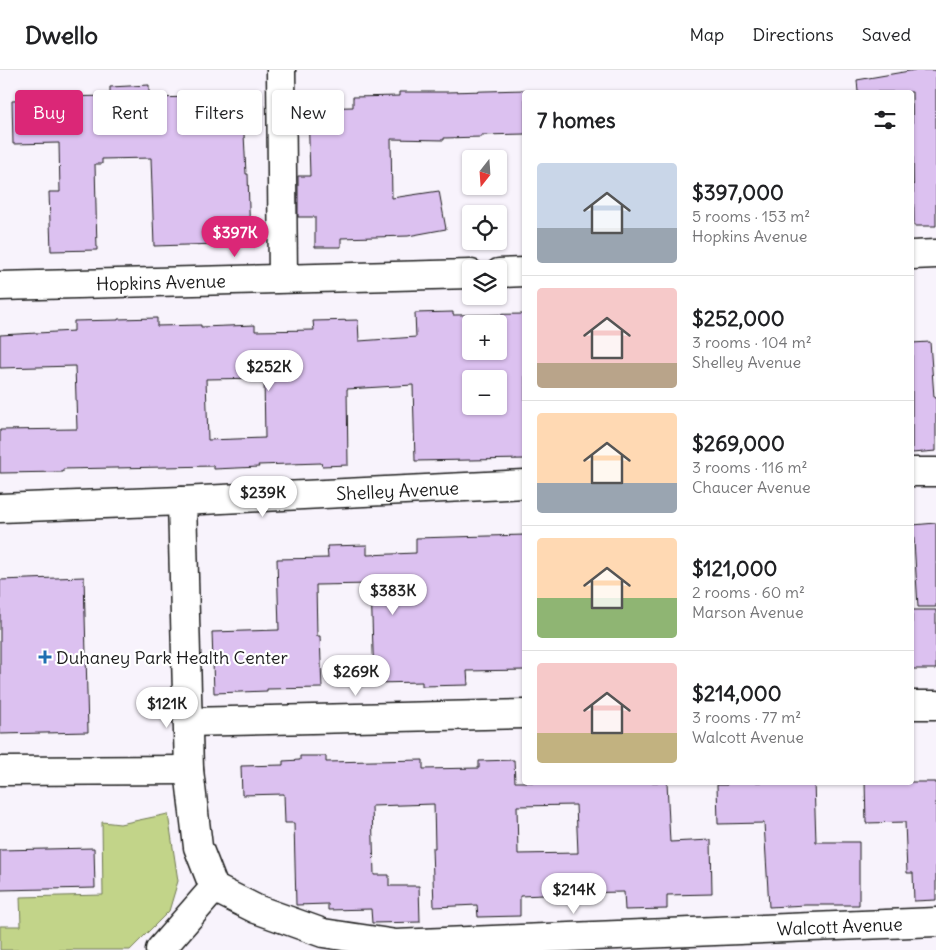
<!DOCTYPE html>
<html lang="en">
<head>
<meta charset="utf-8">
<style>
  :root { --surface:#fff; --page:#f2f2f2; --text:#202124; --muted:#757577; --line:#e0e0e0; --accent:#db2777 }
  body { margin:0; font-family:Delius,sans-serif; background:var(--page); color:var(--text); height:100vh; display:flex; flex-direction:column; font-size:19px; white-space:nowrap }
  * { box-sizing:border-box; margin:0 }
  p { font-size:16px; color:var(--muted) }
  .icon { flex:none; width:28px; height:28px; fill:none; stroke:currentColor; stroke-width:2; stroke-linecap:round; stroke-linejoin:round }
  .map { position:relative; flex:1; overflow:hidden }
  .panel { position:absolute; left:522px; top:20px; width:392px; height:695px; display:flex; flex-direction:column; background:var(--surface); border-radius:5px; box-shadow:0 1px 4px #0004 }
  .panel>* { flex:none }
  .banner { position:absolute; left:15px; top:20px; width:432px; height:45px; display:flex; gap:10px }
  .needle { width:32px; rotate:197deg }
  .fabs { position:absolute; left:462px; top:80px; display:grid; gap:10px }
  .fabs a { display:grid; place-items:center; width:45px; height:45px; border-radius:5px; background:var(--surface); box-shadow:0 1px 4px #0004; font-size:25px }
  .price { position:absolute; translate:-50% -42px; padding:0 11px; border-radius:18px; background:#fff; color:#222; font-size:16px; line-height:32px; filter:drop-shadow(0 1px 2px #0008) }
  .price::after { content:''; position:absolute; left:50%; top:30px; width:15px; height:11px; margin-left:-8px; background:inherit; clip-path:polygon(0 0,100% 0,50% 100%) }
  .price.on { background:var(--accent); color:#fff }
  ul { padding:0; list-style:none }
  li { display:flex; align-items:center; gap:15px; height:125px; padding:0 15px }
  li+li { border-top:1px solid var(--line) }
  li span { display:grid; place-items:center; flex:none; width:140px; height:100px; border-radius:5px; color:#555 }
  li>.icon { margin-inline-start:auto }
  span .icon { width:60px; height:60px; fill:#fffc; stroke-width:1 }
  li b { font-size:21px }
  h2 { display:flex; justify-content:space-between; align-items:center; height:60px; padding:0 15px; font-size:21px }
  .chip { padding:0 18px; border-radius:5px; background:var(--surface); box-shadow:0 1px 4px #0004; font-size:18px; line-height:45px }
  .chip.on { background:var(--accent); color:#fff }
  header { display:flex; align-items:center; gap:30px; box-sizing:border-box; height:70px; padding:0 25px; background:var(--surface); border-bottom:1px solid var(--line) }
  header strong { font-size:24px }
  nav { display:flex; gap:28px; margin-inline-start:auto; font-size:18px }
  .map>svg:first-child { display:block }
</style>
</head>
<body>
<header>
<strong>Dwello</strong>
<nav><a>Map</a><a>Directions</a><a>Saved</a></nav>
</header>
<div class="map">
<svg width="936" height="880" viewBox="0 0 936 880">
  <rect width="100%" height="100%" fill="#f8f3fc"/>
  <filter id="ink" filterUnits="userSpaceOnUse"><feTurbulence type="fractalNoise" baseFrequency=".02" numOctaves="2"/><feDisplacementMap in="SourceGraphic" scale="10" xChannelSelector="R" yChannelSelector="G"/><feConvolveMatrix kernelMatrix="1 2 1 2 8 2 1 2 1" color-interpolation-filters="sRGB"/></filter>
  <g filter="url(#ink)">
    <path fill="#c2d489" stroke="#6f7852" d="M168,744L178,811L169,841L130,880H0V856H21L20,827L103,825L102,752L120,754Z"/>
    <path fill="#dcc1f0" stroke="#1c1c1c" fill-rule="evenodd" d="M915,0H936V156H914L912,22H858L857,10Z
      M149,15V28L196,27V31L236,30V44H243L246,104H248L250,173L154,176L151,88L102,89V94H95L97,180L51,181L49,122H60L59,73L13,74L12,31L58,29V27L110,26V17Z
      M525,20V64L481,65V67L444,68V70L391,69L392,128L439,121L446,159L408,166L341,168V177H315V147H298V106H310L308,38L353,37V27L399,26V22H448Z
      M453,242V245L525,244V389L415,391L413,315L347,319L348,395L322,396L321,393L258,395L259,397L214,399V396L114,398L63,399V402L0,403V360L77,359L75,296L0,298V265L74,261V251L118,250V249L157,248V256L201,255V257L255,255V261L314,260L313,251L358,250L359,271L416,267L415,243ZM471,254H499V281H471ZM264,308L265,368L208,370L206,309ZM471,309H499V336H471Z
      M930,272L934,327H936V381L912,383V273Z
      M936,453V537H918L913,455Z
      M525,465V600L467,601L468,615L422,616V612L374,613L371,514L316,515L317,566H320L322,618L267,619V621L214,623L212,562L279,560L277,489L328,488L327,476L367,475V485L416,483V468Z
      M84,507L88,662L0,664V510Z
      M912,540H936V599H912Z
      M300,686H326V692L423,690V699L479,698V691L514,690L515,712H667L670,772L711,770L712,824L667,825V839L625,840L624,822L568,823V824L520,826V846L478,847L477,835L434,837L432,778H435L434,734L372,736L374,805H389V816H419L420,852L372,853L371,839L328,840V834L296,835L294,753H285L284,724L242,725L241,696L283,695V691L300,690ZM576,735L578,783L518,784L517,736Z
      M727,712H814L816,772H859V835H806L769,837L764,753L718,754L717,715H727Z
      M865,712H936V830L914,831L913,803H907L905,752L866,753Z
      M94,778L95,818L0,820V780Z"/>
    <g fill="none" stroke-linecap="round" stroke-linejoin="round">
      <defs>
        <g id="minor">
          <path d="M281,0L283,208"/>
          <path d="M912,185L936,184"/>
          <path d="M499,203L525,202"/>
          <path id="s1" d="M0,216L471,204"/>
          <path d="M912,402H936"/>
          <path id="s2" d="M0,438L182,431L525,414"/>
          <path d="M912,635H936"/>
          <path d="M188,652L525,644"/>
          <path d="M0,701L189,700"/>
          <path id="s3" d="M214,818L256,839L323,863L396,874L936,852"/>
          <path d="M160,880L214,818L198,777L189,700L182,431"/>
        </g>
      </defs>
      <use href="#minor" stroke="#1c1c1c" stroke-width="31"/>
      <use href="#minor" stroke="#fff" stroke-width="28"/>
    </g>
  </g>
  <path fill="#1f6fb2" stroke="#fff" stroke-width="2" d="M42.5 579.5h5v5h5v5h-5v5h-5v-5h-5v-5h5z"/>
  <g text-anchor="middle" dominant-baseline="central" stroke-width="4.5" stroke-linejoin="round" paint-order="stroke">
    <g font-size="18" fill="#1c1c1c" stroke="#fff">
      <text stroke="none"><textPath href="#s1" startOffset="161">Hopkins Avenue</textPath></text>
      <text stroke="none"><textPath href="#s2" startOffset="398">Shelley Avenue</textPath></text>
      <text stroke="none"><textPath href="#s3" startOffset="636">Walcott Avenue</textPath></text>
    </g>
    <g font-size="18" fill="#1c1c1c" stroke="#fff" text-anchor="start">
      <text x="56" y="587">Duhaney Park Health Center</text>
    </g>
  </g>
</svg>
<div class="fabs">
<a><svg class="needle" viewBox="-14 -14 28 28"><path d="M0-13l5 13h-10z" fill="#e53935"/><path d="M0 13l5-13h-10z" fill="#757577"/></svg></a>
<a><svg class="icon" aria-label="locate" viewBox="0 0 24 24"><circle cx="12" cy="12" r="6"/><path d="M12 2v4M12 18v4M2 12h4M18 12h4"/></svg></a>
<a><svg class="icon" aria-label="layers" viewBox="0 0 24 24"><path d="M12 4l9 5-9 5-9-5zM3 14l9 5 9-5"/></svg></a>
<a>+</a>
<a>−</a>
</div>
<b class="price on" style="left:235px;top:188px">$397K</b>
<b class="price" style="left:269px;top:322px">$252K</b>
<b class="price" style="left:263px;top:448px">$239K</b>
<b class="price" style="left:393px;top:546px">$383K</b>
<b class="price" style="left:356px;top:627px">$269K</b>
<b class="price" style="left:167px;top:659px">$121K</b>
<b class="price" style="left:574px;top:845px">$214K</b>
<div class="banner">
<a class="chip on">Buy</a>
<a class="chip">Rent</a>
<a class="chip">Filters</a>
<a class="chip">New</a>
</div>
<section class="panel">
<h2>7 homes<svg class="icon" aria-label="filters" viewBox="0 0 24 24"><path d="M4 7h16M4 17h16"/><circle cx="9" cy="7" r="2"/><circle cx="15" cy="17" r="2"/></svg></h2>
<ul>
<li><span style="background:linear-gradient(#c9d6e8 65%,#9aa5b1 0)"><svg class="icon" aria-label="home" viewBox="0 0 24 24"><path d="M3 11l9-7 9 7M6 9v11h12V9"/></svg></span><div><b>$397,000</b><p>5 rooms · 153 m²</p><p>Hopkins Avenue</p></div></li>
<li><span style="background:linear-gradient(#f6c9c9 75%,#b9a48a 0)"><svg class="icon" aria-label="home" viewBox="0 0 24 24"><path d="M3 11l9-7 9 7M6 9v11h12V9"/></svg></span><div><b>$252,000</b><p>3 rooms · 104 m²</p><p>Shelley Avenue</p></div></li>
<li><span style="background:linear-gradient(#ffd9b3 70%,#9aa5b1 0)"><svg class="icon" aria-label="home" viewBox="0 0 24 24"><path d="M3 11l9-7 9 7M6 9v11h12V9"/></svg></span><div><b>$269,000</b><p>3 rooms · 116 m²</p><p>Chaucer Avenue</p></div></li>
<li><span style="background:linear-gradient(#ffd9b3 60%,#8fb573 0)"><svg class="icon" aria-label="home" viewBox="0 0 24 24"><path d="M3 11l9-7 9 7M6 9v11h12V9"/></svg></span><div><b>$121,000</b><p>2 rooms · 60 m²</p><p>Marson Avenue</p></div></li>
<li><span style="background:linear-gradient(#f6c9c9 70%,#c2b280 0)"><svg class="icon" aria-label="home" viewBox="0 0 24 24"><path d="M3 11l9-7 9 7M6 9v11h12V9"/></svg></span><div><b>$214,000</b><p>3 rooms · 77 m²</p><p>Walcott Avenue</p></div></li>
</ul>
</section>
</div>
</body>
</html>
